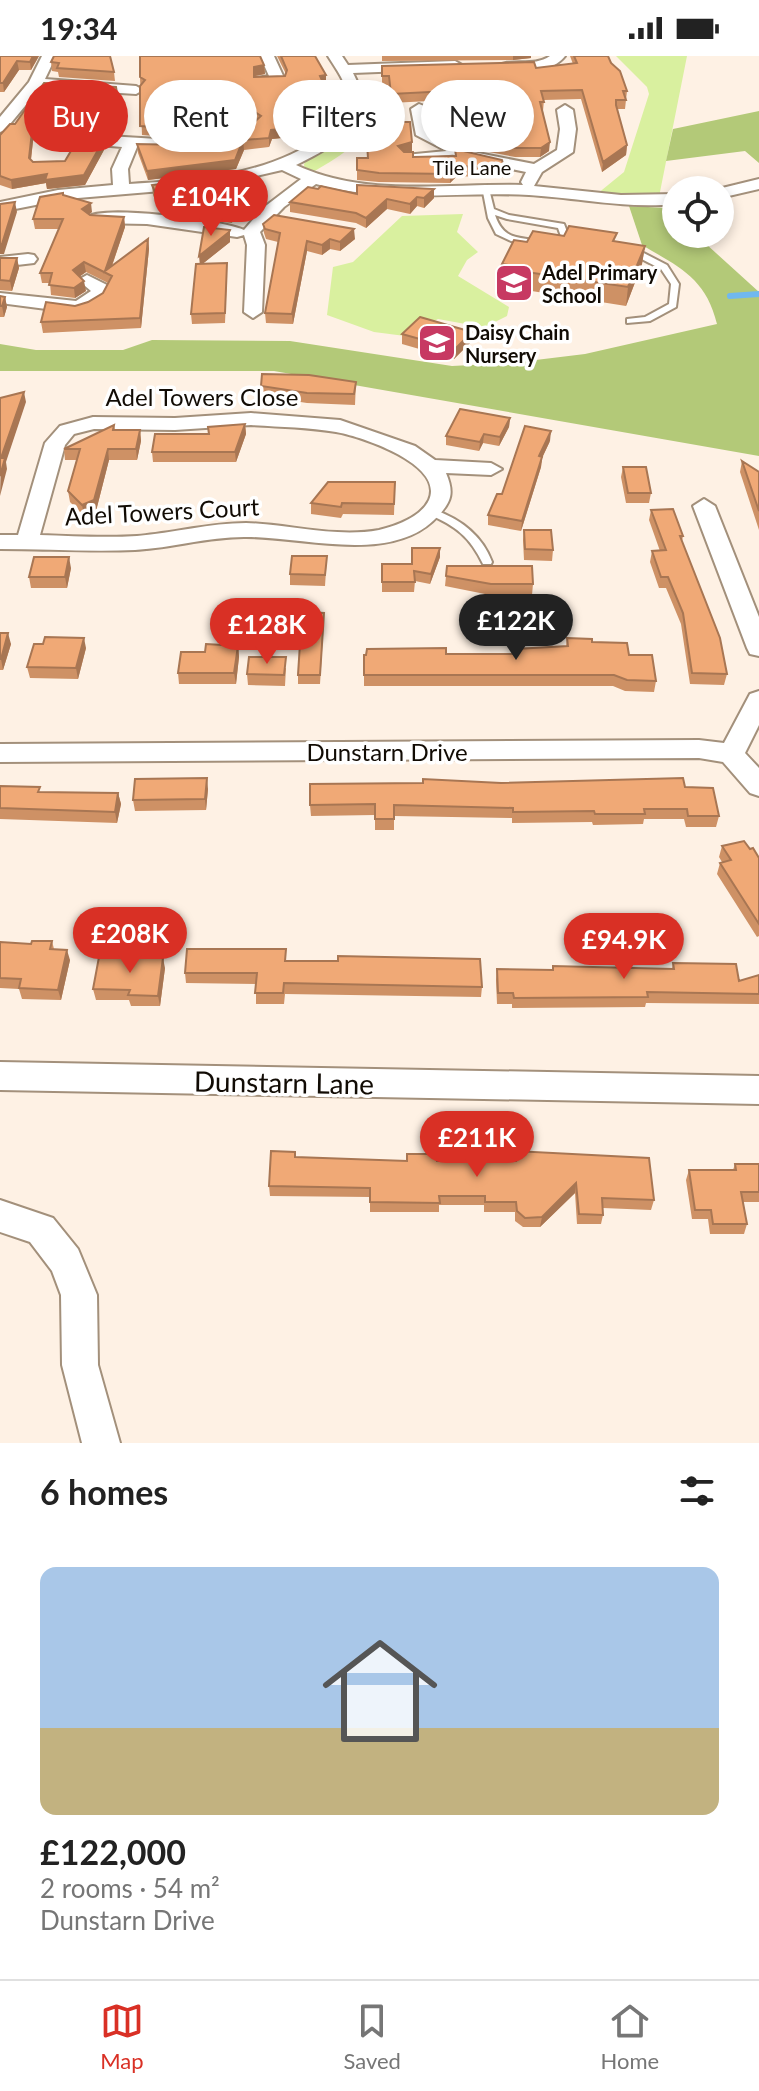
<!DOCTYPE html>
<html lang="en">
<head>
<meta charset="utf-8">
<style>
  :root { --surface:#fff; --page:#f2f2f2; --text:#222; --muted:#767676; --line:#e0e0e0; --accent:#d93025 }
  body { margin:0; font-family:Lato,sans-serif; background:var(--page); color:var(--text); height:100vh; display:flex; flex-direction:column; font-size:30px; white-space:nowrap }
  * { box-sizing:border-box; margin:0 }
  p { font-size:26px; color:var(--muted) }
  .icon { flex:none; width:44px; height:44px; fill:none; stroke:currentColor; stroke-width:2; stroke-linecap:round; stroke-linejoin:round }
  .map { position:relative; height:1387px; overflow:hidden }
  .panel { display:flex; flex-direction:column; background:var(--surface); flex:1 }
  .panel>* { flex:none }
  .banner { position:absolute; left:24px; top:24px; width:712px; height:72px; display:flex; gap:16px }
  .tools { position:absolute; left:662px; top:120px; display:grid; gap:16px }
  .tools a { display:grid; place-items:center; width:72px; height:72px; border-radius:50%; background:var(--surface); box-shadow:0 4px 12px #0003; font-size:40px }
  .price { position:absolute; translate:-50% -68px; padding:0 18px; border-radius:28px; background:var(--accent); color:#fff; font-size:26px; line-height:52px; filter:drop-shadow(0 2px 4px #0008) }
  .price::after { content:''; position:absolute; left:50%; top:48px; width:24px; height:18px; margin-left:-12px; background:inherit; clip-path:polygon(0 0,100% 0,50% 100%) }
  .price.selected { background:#222; color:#fff }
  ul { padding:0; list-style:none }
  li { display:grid; align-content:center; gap:16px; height:424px; padding:0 40px }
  li span { display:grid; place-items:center; height:248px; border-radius:16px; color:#555 }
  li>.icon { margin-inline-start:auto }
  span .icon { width:144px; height:144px; fill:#fffc; stroke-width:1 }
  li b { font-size:34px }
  h2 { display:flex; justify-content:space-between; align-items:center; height:96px; padding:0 40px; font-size:34px }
  .tag { padding:0 28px; border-radius:36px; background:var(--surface); box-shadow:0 4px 12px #0003; font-size:28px; line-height:72px }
  .tag.selected { background:var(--accent); color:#fff }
  .status { display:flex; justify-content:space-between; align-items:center; height:56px; padding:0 40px; background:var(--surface); direction:ltr }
  .status svg { height:22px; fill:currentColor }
  .dock { display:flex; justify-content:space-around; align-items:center; height:112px; border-top:2px solid var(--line); background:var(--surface); font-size:22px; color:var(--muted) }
  .dock a { display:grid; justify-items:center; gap:4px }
  .dock .selected { color:var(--accent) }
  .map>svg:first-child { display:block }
</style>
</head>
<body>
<div class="status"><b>19:34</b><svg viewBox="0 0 49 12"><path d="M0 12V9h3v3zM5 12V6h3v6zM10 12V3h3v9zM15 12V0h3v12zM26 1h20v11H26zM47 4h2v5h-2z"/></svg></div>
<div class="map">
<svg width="759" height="1387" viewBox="0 0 759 1387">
  <rect width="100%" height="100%" fill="#fef1e4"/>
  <path fill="#d9f09f" d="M616,0H687L659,141L597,138L624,116L649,38L647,31Z
    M363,51H369C371,86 336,102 310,118L305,115L304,108L307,104L349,76Z
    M463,158L457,176L478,196L467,204L458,220L509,251L507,260L495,266L493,273L438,263L405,280L374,276L327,259L333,211L353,206L402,160Z"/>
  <path fill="#b3c978" d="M759,55V107L745,95L666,105L673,73Z
    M629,150L666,152L676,161V178H695L759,236V400L274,315H0V288L36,294H123L152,284L290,285L452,310L511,307L585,298L717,268C706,222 679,211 642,189Z"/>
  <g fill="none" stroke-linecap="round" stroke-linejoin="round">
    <path stroke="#70b8ef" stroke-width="6" d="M730,240L759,238"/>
    <defs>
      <path id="service" d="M457,94H460V98L405,103L401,101L405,99Z
        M482,131L489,133L494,153L509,159L564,168L569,181L562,183L558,172L507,163L495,159C505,189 524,178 546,188L542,190L511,185L496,178L488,162Z
        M626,191H632L667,209L679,228L676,251L650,265L627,267V263L645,261L669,248L671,228L661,213L626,195Z
        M432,453C459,462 482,479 492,506L491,508H483C470,481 456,470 428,458V454Z"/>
      <path id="minor" d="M42,0H56L45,23L136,30L143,34L136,38L40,32L5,74L0,76V61L29,26Z
        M260,0H274L285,24L283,27L257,28V22L269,20Z
        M328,0H342L348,9L455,5L462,9L455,13L353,17C379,65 334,91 296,109C367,142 447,127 523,129L521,126L526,116L462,103L416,79L411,53L419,48L424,50L429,74L473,96L534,108L557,94L560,73L557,54L565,49L573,54L576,73L573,96L542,116L534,130L621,139L676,138V148C626,153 579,142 529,139C458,135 386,148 316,128L284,151L260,176L265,189L262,256L253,262L244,256L247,189L244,179L237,181L147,168L94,167L86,162C100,148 223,164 244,174L263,152L301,123L282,114L209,131L66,143L0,156V146L58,134L113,129L112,113L122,91L53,85V79L58,77L191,85L199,90L191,95L137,91L128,113L129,128C197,124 268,120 324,79C335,71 347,60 348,45C348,28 336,13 328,0Z
        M550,0H565C552,17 512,24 495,11C510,1 533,12 550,0Z
        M759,123V133L720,142V134H714Z
        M28,198L34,199L37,203L34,207L0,211V201Z
        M87,219L111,231C105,248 93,252 77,257L0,247V237L76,245L91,235L78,224Z
        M251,357L340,364L415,390L435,404L491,407L502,413L491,419L446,417C454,436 452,445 438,460C393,510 302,480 244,481C208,481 171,492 135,494C90,496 45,493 0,493V479H18L45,387L60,370L93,361L175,362ZM251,369C279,371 308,371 336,376C360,380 445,408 429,444C421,461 396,470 379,474C335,482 289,468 246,467C210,467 173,477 137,480C105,482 72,480 40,479L65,389L74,378L94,373L175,374Z
        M704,443L715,450L759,561V600L750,598L747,592L693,450Z
        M759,635V669L745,697L759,712V740L750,737L723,706L699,702L0,706V688L699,684L724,687L750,638Z
        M0,1006L759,1020V1048L0,1034Z
        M0,1144L53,1162L78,1193L97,1239L98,1309L120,1387H82L62,1309L61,1239L52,1215L30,1186L0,1176Z"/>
    </defs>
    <use href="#service" stroke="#a3907b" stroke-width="4"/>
    <use href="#minor" stroke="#a3907b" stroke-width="4"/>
    <use href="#service" fill="#fff" fill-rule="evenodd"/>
    <use href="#minor" fill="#fff" fill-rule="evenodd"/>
  </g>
  <path fill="#ce9165" d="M0,0H39L31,14H19L4,36H0Z
    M54,0L114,16L115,25L59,21L58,16L52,15L51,6Z
    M277,0H315L326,28H324L327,42H324L327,47V56L309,57L306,72L294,71L291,81L272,83L269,91L244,94L236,113L148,124L138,97L137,88L184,89L217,84L248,72L256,65L250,61L226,74L185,82L142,79L140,21L264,9L265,18L255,20V21L285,20L286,18Z
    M382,0H531V2L513,4L382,5Z
    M570,0H608L627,35L625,53H617L627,89L626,99L602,116L581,43L544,44L543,55L549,95L540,101H515L474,93L453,83L448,44L391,47L388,29H382V10L536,12L573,8Z
    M44,27L121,65L114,78L88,76V73L75,72L63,65L54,72L41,71L33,85L31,104L33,106L65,105L104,94L85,129L47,133L46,127L12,133L0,129V79L15,68Z
    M389,66L412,95L413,101L455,100V93L504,112L503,122L457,120L450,127L379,126L357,124V102H368L389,77Z
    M237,118L238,127L232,167L208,164L207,154L209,146H156L153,139L152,129L228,120V123Z
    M318,133L357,138L434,133V142L424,152L417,150L410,158L387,153L366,172L356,167L290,156V146Z
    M64,140L92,156L89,158L90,159L124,161L125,171L112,210L148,183L149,193L141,272L43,277L41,266L75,250L88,246L103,237L108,227L86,216L80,220L86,235L75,242L51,239L50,227H42L40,217L59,173H35L33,163Z
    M263,168L355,183L340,195L330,193L322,199L307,195L293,268L266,267L265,257L278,186L266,183L264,177Z
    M230,174V186L202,208L227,218L225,267L192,268L191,258L200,208Z
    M564,180L645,190L642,208L626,250L506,231V227L500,226L502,208L527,186Z
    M0,202H17L19,212L12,235L0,234Z
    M0,240L5,241L7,251L4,261H0Z
    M472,276L471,286L454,303L402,288V278Z
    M356,326L355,349L307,347L262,340L261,330Z
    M510,362L509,371L499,390L483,387L479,395L446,389V380Z
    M245,368L246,378L236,406H153L152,396Z
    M114,369L115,374H140L141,385L137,404H109L96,455L84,460L70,446L68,435L77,404H65L64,393Z
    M550,385L542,402L541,411L521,475L488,469V459L502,438Z
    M742,405L759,416V474L740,416Z
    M623,411L651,437L649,447H626L621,421Z
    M395,426L394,459L343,458L341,462L311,458V447Z
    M651,454L683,480L682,485L727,618L724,629L690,628L681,568L666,532H659L650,506L652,495H660L649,464Z
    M524,474L553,494L552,505L524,504L523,484Z
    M440,492V501L430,528L415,525L414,536H382V508H412Z
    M327,500L325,530L290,529V518Z
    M447,510L533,528L532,539H490L445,530Z
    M71,512L67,532H31L29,521Z
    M324,565L320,628H298V619Z
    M0,577L11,588L3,614H0Z
    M567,582L592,586L629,599L656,625L654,636L625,635L613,630H364V599L514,598L515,593L566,591Z
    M238,590L239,601L236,628H179L178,617L205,596Z
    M86,592L78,623L30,622L27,611Z
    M286,612L285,630L248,629L247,618Z
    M501,727L685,731L719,760L716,771H686L684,763H644L643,768L593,769L592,766L512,767V762L394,760V774H375V759L311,760L310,749Z
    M0,730L41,736L118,737L121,748L117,767L0,763Z
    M208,733L206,754L135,755L133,744Z
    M722,790L750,793L759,802V880L757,881L717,818L720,807L722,806L719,801Z
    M52,885L54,893L70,904L61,944L22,943L19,933L0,932V886L31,888Z
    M287,905L482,931L481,941L285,938L284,948H256V928L186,927L185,917Z
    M673,907L739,925L759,919V948L646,947L645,951L512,952V948H497L496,924L497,913L552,914L553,910L672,913Z
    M165,912L160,950H131L129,944H96L93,933Z
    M515,1095L654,1144L651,1154L603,1152V1159L601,1168H577L575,1137L540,1171H523L515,1165V1156H484V1149H439V1156H370V1141L270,1140L269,1130L295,1101L407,1105H514Z
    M735,1108H759V1146H743L747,1168L744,1178H710L708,1163H692L686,1124L689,1114H733Z"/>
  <path fill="#a87653" d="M33,0H39L31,14L30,6Z
    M513,0H531V2L513,4Z
    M17,5L19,14L4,36L3,27Z
    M264,9L265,18L255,20L254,11Z
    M326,19V28L320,29V20Z
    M326,33L327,42L320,43V34Z
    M327,47V56L309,57L306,72L305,63L308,49Z
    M249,52L250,61L226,74L185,82L184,73Z
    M62,56L63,65L54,72L53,63Z
    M120,56L121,65L114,78L113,69Z
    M293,62L294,71L291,81L272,83L269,91V82L271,74Z
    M40,63L41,71L33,85L30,111L29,102L32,76Z
    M243,84L244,94L236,113L148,124L147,115Z
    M103,85L104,94L85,129L47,133L46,127L12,133L11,124L47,118Z
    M412,86V95L398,100V90Z
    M550,86L549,95L540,101L541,92Z
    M627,89L626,99L602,116L603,106Z
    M457,110V120L450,127V118Z
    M237,118L238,127L232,167V157Z
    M434,133V142L424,152V142Z
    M417,141V150L410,158V148Z
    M387,143V153L366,172V162Z
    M15,146L17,156L4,198H0V188Z
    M91,147L92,156L83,163L82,153Z
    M124,161L125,171L109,218L105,215Z
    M354,173L355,183L340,195V186Z
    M230,174V186L200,210L199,200Z
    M148,183L149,193L141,272L140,262Z
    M330,183V193L322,199V189Z
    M307,185V195L293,268L292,258Z
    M645,190L642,208L626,250L628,231Z
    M17,202L19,212L12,235L10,225Z
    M84,206L86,216L75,224L73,214Z
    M84,225L86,235L75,242L74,232Z
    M5,241L7,251L4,261L2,250Z
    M472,276L471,286L454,303L455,293Z
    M24,336L26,346L6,406L7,413L0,440L1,402Z
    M510,362L509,371L499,390L500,381Z
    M245,368L246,378L236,406L235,396Z
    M140,374L141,385L137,404L136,393Z
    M551,375L550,385L542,402L541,411L521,475L522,465L539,400Z
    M484,378L483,387L479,395L480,386Z
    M108,393L109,404L96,455L84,460L82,449Z
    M440,492V501L430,528L431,518Z
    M69,501L71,512L67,532L65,521Z
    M8,577L11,588L3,614L1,603Z
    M84,582L86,592L78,623L76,612Z
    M238,590L239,601L236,628L234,617Z
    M207,722L208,733L206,754L205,743Z
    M118,737L121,748L117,767L115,756Z
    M67,894L70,904L61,944L58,934Z
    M163,902L165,912L160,950L158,940Z
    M576,1127L575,1137L540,1171L542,1161Z"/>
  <path fill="#f0a976" stroke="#a87653" stroke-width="2" d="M0,0H33L30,6L17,5L3,27H0Z
    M54,0H110L114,16L57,12L59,7L51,6Z
    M140,0H260L264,9L254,11V21L285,20L287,14L281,0H315L326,19L320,20L326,33L320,34L327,47L308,49L305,63L293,62L290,72L271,74L269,82L243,84L235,104L147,115L137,88L184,89L217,84L248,72L261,60L249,52L225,65L184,73L140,70V30L145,24L140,21Z
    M574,0H608L611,7L620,15L627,35H623L626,44H616V49L627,89L603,106L582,34L541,35L544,46H540L550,86L541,92H516L474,84L453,73L449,35L391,38L389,20H382V10L534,6L536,12L577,7Z
    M44,27L116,31L120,56L113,69L87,67L89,64H74L62,56L53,63H40L32,76L29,102L33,106L65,105L78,83L103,85L84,119L45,124L47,118L11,124L0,120V79L10,68H15Z
    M389,66H410L412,86L398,90L404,96H413V101L456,100L455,93L502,104L504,112L457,110L450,118L379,117L357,114V102H368L367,87L384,84L383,77H390Z
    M237,118L232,157L207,154L211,136H155L152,129L228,120L226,125Z
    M357,129L434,133L424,142L417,141L410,148L387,143L366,162L356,157L290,146L308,131L318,133L321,130L357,138Z
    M63,137V139L91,147L82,153L90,159L124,161L105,215L148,183L140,262L41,266L46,246L75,250L88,246L103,237L112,220L84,206L73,214L84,225L74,232L49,229L52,217H40L63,163H33L40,141Z
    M15,146L2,188H0V148Z
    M274,159L354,173L340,186L330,183L322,189L307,185L292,258L265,257L280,177L265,173L263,168Z
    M569,170L617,177L613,185L645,190L628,231L507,213L509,209L502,208L514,184L527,186L533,175L564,180Z
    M204,171L230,174L229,176L199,200Z
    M0,202H17L10,225L0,224Z
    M227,207L225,257L191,258L196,208Z
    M0,240L5,241L2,250H0Z
    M420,261L472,276L455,293L402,278Z
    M262,318L309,319L356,326L354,338L307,337L261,330Z
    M24,336L1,402H5L0,420V342Z
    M460,353L510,362L500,381L484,378L480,386L446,380Z
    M245,368L235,396H152L155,378H209L208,371Z
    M114,369L113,374H140L136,393H108L94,444L82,449L68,435L80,393H64Z
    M525,370L551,375L539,400L542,401L522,465L488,459L497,438H502Z
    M742,405L759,416V455Z
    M623,411H646L651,437H628Z
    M328,426H395L394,448L342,447L341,451L311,447Z
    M673,453L683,480H680L720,582L727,618L692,617L683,557L668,521H661L652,495L666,494L651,454Z
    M524,474H551L553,494L525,493Z
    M412,492H440L431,518L414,515L415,526H382V508H412Z
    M292,500H327L325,519L290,518Z
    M34,501H69L65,521H29Z
    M447,510H532L533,528H491L446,520Z
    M302,556L324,557L320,619H298Z
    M0,577H8L1,603H0Z
    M45,581L84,582L76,612L27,611L34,588H43Z
    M567,582L592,583V586L627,587L629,599H652L656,625L627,624L614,619H364V599H366L367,593L446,592V598H515V593L568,590Z
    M206,588L238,590L234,617H178L181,596H205Z
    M249,601H286L284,619L247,618Z
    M207,722L205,743L133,744L135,723Z
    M683,722L685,731L713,732L719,760H688L687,753H644L645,758H595L594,755L513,756V752L394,749V763H375V748L310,749V728L423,727V723L501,727Z
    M0,730L40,731L38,736L118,737L115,756L0,752Z
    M744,785L750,793L753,792L759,802V868L720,807L731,804L722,790Z
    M32,885H52L50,893L67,894L58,934L19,932L21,923L0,922V886L31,888Z
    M187,893H286L285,905H338V900L480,903L482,931L284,927L283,937H255L257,917H185Z
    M99,901L163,902L158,940L128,939L130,934L93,933Z
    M673,907L736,908L739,925L759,919V938L647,936L648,941L514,942L513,937H498L497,913L553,914V910L674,913Z
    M271,1095L295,1096V1101L407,1105V1098H437V1105H516L515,1095L649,1102L654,1144L602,1142L603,1159L579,1158L576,1127L542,1161L525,1162L517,1155L516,1146H485V1140H439L440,1147L370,1146V1132L269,1130Z
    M735,1108H759V1136H741L747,1168H713L711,1154H695L689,1114H736Z"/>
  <defs>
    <symbol id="school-square" viewBox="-11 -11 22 22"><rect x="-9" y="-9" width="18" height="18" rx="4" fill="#c73962" stroke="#fff"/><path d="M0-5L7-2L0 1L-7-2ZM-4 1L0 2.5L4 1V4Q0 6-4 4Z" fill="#fff"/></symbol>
  </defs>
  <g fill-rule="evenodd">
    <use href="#school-square" x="492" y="205" width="44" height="44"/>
    <use href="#school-square" x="415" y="265" width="44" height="44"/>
  </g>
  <g text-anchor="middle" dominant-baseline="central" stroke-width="7" stroke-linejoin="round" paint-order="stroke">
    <g font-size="20" fill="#110b04" stroke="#fff">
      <text x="472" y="111">Tile Lane</text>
    </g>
    <g font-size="20" font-weight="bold" fill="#110b04" stroke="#fff" text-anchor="start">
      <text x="542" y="216">Adel Primary<tspan x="542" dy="23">School</tspan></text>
      <text x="465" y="276">Daisy Chain<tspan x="465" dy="23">Nursery</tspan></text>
    </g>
    <g font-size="24" fill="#110b04" stroke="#fff">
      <text x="202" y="340">Adel Towers Close</text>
      <text transform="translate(162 455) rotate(-3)">Adel Towers Court</text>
      <text x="387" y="695">Dunstarn Drive</text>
    </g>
    <g font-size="28" fill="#110b04" stroke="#fff">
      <text transform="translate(284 1026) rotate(1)">Dunstarn Lane</text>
    </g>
  </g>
</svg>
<div class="tools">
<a><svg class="icon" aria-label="locate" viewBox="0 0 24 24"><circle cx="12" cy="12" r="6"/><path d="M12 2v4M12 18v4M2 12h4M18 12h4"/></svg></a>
</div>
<b class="price" style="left:211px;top:182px">£104K</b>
<b class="price selected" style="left:516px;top:606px">£122K</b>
<b class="price" style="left:267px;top:610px">£128K</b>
<b class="price" style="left:130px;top:919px">£208K</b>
<b class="price" style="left:624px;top:925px">£94.9K</b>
<b class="price" style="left:477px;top:1123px">£211K</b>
<div class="banner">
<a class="tag selected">Buy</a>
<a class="tag">Rent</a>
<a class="tag">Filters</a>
<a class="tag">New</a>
</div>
</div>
<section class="panel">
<h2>6 homes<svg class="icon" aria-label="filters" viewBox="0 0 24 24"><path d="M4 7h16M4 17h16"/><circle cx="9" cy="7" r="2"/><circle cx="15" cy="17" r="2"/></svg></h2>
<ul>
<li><span style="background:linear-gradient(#a9c7e8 65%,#c2b280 0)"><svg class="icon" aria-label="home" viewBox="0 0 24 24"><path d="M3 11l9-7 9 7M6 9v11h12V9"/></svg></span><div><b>£122,000</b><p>2 rooms · 54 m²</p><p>Dunstarn Drive</p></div></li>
</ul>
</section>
<nav class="dock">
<a class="selected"><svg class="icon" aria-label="map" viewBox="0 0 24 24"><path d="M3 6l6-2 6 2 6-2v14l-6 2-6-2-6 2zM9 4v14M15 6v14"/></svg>Map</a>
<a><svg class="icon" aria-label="saved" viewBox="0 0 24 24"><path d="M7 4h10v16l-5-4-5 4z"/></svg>Saved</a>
<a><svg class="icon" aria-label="home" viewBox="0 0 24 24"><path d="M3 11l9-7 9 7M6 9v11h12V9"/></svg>Home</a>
</nav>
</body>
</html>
